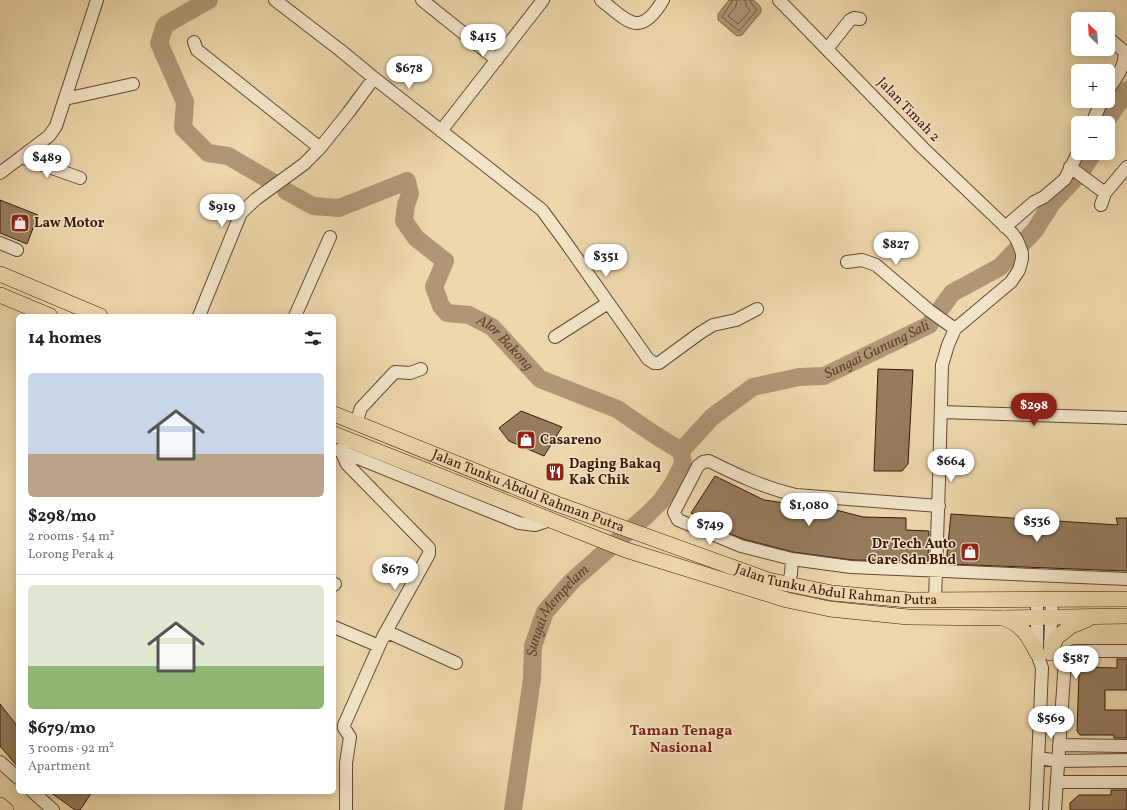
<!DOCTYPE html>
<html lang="en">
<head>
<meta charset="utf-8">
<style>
  :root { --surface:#fff; --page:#f6f6f6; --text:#222; --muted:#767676; --line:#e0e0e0; --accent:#8f2418 }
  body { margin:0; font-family:Vollkorn,serif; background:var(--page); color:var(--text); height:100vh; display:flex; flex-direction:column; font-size:15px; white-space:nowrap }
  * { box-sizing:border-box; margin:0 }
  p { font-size:13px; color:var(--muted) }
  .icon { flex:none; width:22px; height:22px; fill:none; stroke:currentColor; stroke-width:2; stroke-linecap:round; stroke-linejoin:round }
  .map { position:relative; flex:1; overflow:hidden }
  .side { position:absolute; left:16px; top:314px; width:320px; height:480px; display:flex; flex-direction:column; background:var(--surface); border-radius:6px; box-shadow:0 2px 10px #0003 }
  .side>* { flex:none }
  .needle { width:26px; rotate:335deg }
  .fabs { position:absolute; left:1071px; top:12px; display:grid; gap:8px }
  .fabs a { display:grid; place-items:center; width:44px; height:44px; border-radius:6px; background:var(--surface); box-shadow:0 2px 10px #0003; font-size:20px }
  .price { position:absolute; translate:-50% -34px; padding:0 9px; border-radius:14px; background:#fff; color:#222; font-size:13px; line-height:26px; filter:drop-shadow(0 1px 2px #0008) }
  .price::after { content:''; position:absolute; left:50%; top:24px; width:12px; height:9px; margin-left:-6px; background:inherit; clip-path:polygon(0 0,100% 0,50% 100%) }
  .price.on { background:var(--accent); color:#fff }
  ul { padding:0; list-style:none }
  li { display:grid; align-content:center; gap:8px; height:212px; padding:0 12px }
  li+li { border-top:1px solid var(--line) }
  li span { display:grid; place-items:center; height:124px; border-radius:6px; color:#555 }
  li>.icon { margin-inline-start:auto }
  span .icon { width:72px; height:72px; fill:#fffc; stroke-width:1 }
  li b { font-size:17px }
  h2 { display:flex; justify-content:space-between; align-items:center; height:48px; padding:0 12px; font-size:17px }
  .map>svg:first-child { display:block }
</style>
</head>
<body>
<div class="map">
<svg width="1127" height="810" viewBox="0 0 1127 810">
  <rect width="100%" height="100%" fill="#edd7ac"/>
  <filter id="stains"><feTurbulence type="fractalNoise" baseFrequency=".005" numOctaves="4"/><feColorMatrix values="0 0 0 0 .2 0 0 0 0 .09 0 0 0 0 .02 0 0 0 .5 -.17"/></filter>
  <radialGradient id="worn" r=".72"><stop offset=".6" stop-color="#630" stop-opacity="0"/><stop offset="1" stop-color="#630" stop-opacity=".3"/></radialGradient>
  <path fill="#af9674" stroke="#7f6449" d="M729,0H753C757,3 762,6 761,12L742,35L737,36L718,20V14Z"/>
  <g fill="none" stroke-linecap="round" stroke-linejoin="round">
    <path stroke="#73583e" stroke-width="1" d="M732,0L731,3L722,17L739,31L757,10L751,3V0
      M737,0L736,6L728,16L738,24L750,11L746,5L745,0"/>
    <g stroke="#af9674" stroke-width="18">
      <path d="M209,0L165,25L159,43L185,102L183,128L208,153L228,156L271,181"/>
      <path d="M1105,123L1127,90"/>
      <path id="s1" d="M286,191L313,206L339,208L407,181L410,194L406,205L404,221L416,238L445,261L434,287L441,306L447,313L469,315L492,327L540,379L617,409L652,433L681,451"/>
      <path id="s2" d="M681,451L712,417L753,387L799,377L824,376L929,325L952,293L1000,267L1035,230L1052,203L1081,172L1093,153"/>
      <path id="s3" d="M513,810L532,679L533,646L545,612L572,581L647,515L661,501L674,482L683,464L681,451"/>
    </g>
  </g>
  <path fill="#967c5d" stroke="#371908" d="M0,200L38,215L27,244L0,233Z
    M878,369L913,370L908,464L902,471H874Z
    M521,411L562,427L544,456L509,441L499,428Z
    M715,476L764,500L840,511L863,517L906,518V530L929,531L928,561L852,560L793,552L743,539L716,528L691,513Z
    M951,514L1118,525L1116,518H1127V571L946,564Z
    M1117,659H1127V690H1105V710H1127V738H1114V735H1080L1077,731L1079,674L1082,667L1117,668Z
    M0,704L18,727V767L0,746Z
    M1111,790H1127V810H1070V803L1079,795H1111Z
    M50,792H92L80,810H75Z"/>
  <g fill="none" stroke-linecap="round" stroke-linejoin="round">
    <defs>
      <path id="minor" d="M275,0L340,50L374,78
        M422,0L497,60
        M601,0C628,21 640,39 663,0
        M779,0L923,148L1012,233L1017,240L1022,253V259L1019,270L1011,282L955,329L948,345L942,365L939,480L935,600
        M1108,38L1124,51C1127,65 1115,79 1108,90
        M194,42L197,50L320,148
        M827,49L850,20L854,18L860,19
        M65,99L133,84
        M1092,123L1102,101
        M441,131L543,0
        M21,157L80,178
        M1070,167L1105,193
        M0,173L49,136L56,126L97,0
        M1101,205L1105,193L1127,167
        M1005,227L1034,202L1044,197L1065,179L1078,153
        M0,243L17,250
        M847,262L862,260L876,265L930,311L955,329
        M199,316L241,213L256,199L304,164L320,148L348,113L374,78L542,210L564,240L648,359L654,363H659L700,333L713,325L736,320L757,309
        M295,316L330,237
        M555,337L608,303
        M941,412L1127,418
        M356,423L361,408L392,375L395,372L410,373L421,369
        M348,439L341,451L347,464L429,548V554L383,637
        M338,450L519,523L535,525L550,520
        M939,506L796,495C765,488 737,475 709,461L703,462L698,466L674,512L678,520L741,546L792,559L851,567L1127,579
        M788,584L791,574L792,559
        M334,585L335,584
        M334,627L379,646
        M1050,648L1052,599
        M1059,745L1127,746
        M1039,758L1059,761L1127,760
        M0,762L18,778
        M1057,782H1127
        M33,792L53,810
        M346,810V763L350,737L344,728V725L383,637L389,634H392L456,663
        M1036,810L1042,668L1037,653V599
        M1055,810L1065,660L1070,654L1075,651H1127"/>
      <g id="major">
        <path d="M0,274L100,316"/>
        <path d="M0,295L50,316"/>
        <path id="s4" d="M334,414L557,504L768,580L832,593L908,600L1127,599"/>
        <path d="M334,434L626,550L787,600L830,609L908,617L1004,618L1127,616"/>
        <path d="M1004,618C1023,626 1028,635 1037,653"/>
        <path d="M1050,653L1056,638L1071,626L1088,619"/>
        <path d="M0,805L6,810"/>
      </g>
    </defs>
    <use href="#minor" stroke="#644831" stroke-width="14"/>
    <use href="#major" stroke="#371908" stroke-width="16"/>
    <use href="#minor" stroke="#f3e5c9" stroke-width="12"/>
    <use href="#major" stroke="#edd7ac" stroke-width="15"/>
  </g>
  <defs>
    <symbol id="shop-square" viewBox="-11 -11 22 22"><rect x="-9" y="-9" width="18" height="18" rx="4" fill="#8f2418" stroke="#f3e5c9"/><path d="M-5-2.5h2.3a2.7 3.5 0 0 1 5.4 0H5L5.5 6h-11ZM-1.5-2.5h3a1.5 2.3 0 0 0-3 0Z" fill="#fff"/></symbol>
    <symbol id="restaurant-square" viewBox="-11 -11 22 22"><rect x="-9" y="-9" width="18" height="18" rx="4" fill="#8f2418" stroke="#f3e5c9"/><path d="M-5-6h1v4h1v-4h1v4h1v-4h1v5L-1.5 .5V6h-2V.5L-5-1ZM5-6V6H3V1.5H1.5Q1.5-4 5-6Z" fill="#fff"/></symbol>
  </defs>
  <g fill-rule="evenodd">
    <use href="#shop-square" x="9" y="212" width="22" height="22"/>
    <use href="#shop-square" x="515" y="429" width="22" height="22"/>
    <use href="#restaurant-square" x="544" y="461" width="22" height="22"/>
    <use href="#shop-square" x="959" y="541" width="22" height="22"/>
  </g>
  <g text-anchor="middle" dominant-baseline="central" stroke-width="3" stroke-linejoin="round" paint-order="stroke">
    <g font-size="14" fill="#371908" stroke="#f3e5c9">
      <text transform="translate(908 110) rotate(46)">Jalan Timah 2</text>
      <text stroke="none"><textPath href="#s4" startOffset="209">Jalan Tunku Abdul Rahman Putra</textPath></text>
      <text stroke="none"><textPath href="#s4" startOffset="533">Jalan Tunku Abdul Rahman Putra</textPath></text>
    </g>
    <g font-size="14" font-weight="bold" fill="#371908" stroke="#f3e5c9" text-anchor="start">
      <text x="34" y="223">Law Motor</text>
      <text x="540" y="440">Casareno</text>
      <text x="569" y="464">Daging Bakaq<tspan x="569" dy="16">Kak Chik</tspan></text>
      <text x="956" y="544" text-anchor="end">Dr Tech Auto<tspan x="956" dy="16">Care Sdn Bhd</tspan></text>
    </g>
    <g font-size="15" font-style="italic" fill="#61452e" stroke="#f3e5c9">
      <text stroke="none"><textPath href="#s1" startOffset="355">Alor Bakong</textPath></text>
      <text stroke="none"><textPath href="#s2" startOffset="228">Sungai Gunung Sali</textPath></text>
      <text stroke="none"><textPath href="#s3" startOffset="209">Sungai Mempelam</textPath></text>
    </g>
    <g font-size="15" font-weight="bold" fill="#7a1f14" stroke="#f3e5c9">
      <text x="681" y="731">Taman Tenaga<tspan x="681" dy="17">Nasional</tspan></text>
    </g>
  </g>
  <rect width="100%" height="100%" filter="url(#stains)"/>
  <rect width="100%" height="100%" fill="url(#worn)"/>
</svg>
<div class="fabs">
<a><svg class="needle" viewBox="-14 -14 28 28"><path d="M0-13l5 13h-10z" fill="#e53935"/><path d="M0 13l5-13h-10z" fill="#767676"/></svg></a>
<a>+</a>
<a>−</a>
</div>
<b class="price" style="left:483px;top:58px">$415</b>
<b class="price" style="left:409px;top:90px">$678</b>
<b class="price" style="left:47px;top:179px">$489</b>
<b class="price" style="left:222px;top:228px">$919</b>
<b class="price" style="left:896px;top:266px">$827</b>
<b class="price" style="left:606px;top:278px">$351</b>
<b class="price on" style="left:1034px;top:427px">$298</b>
<b class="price" style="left:951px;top:483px">$664</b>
<b class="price" style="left:809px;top:527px">$1,080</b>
<b class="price" style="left:1037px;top:543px">$536</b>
<b class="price" style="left:710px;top:546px">$749</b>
<b class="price" style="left:395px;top:591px">$679</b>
<b class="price" style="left:1076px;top:680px">$587</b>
<b class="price" style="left:1051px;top:740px">$569</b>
<section class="side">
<h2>14 homes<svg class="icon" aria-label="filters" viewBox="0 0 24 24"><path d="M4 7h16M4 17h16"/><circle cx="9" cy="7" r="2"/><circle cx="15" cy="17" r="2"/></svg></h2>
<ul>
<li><span style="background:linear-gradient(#c9d6e8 65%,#b9a48a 0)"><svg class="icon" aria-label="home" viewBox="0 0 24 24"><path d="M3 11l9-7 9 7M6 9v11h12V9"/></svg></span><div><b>$298/mo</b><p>2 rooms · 54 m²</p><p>Lorong Perak 4</p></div></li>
<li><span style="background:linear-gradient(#dfe7d0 65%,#8fb573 0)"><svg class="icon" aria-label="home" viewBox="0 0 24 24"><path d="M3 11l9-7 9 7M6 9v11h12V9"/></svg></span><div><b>$679/mo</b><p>3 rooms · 92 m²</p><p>Apartment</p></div></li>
</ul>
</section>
</div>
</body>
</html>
